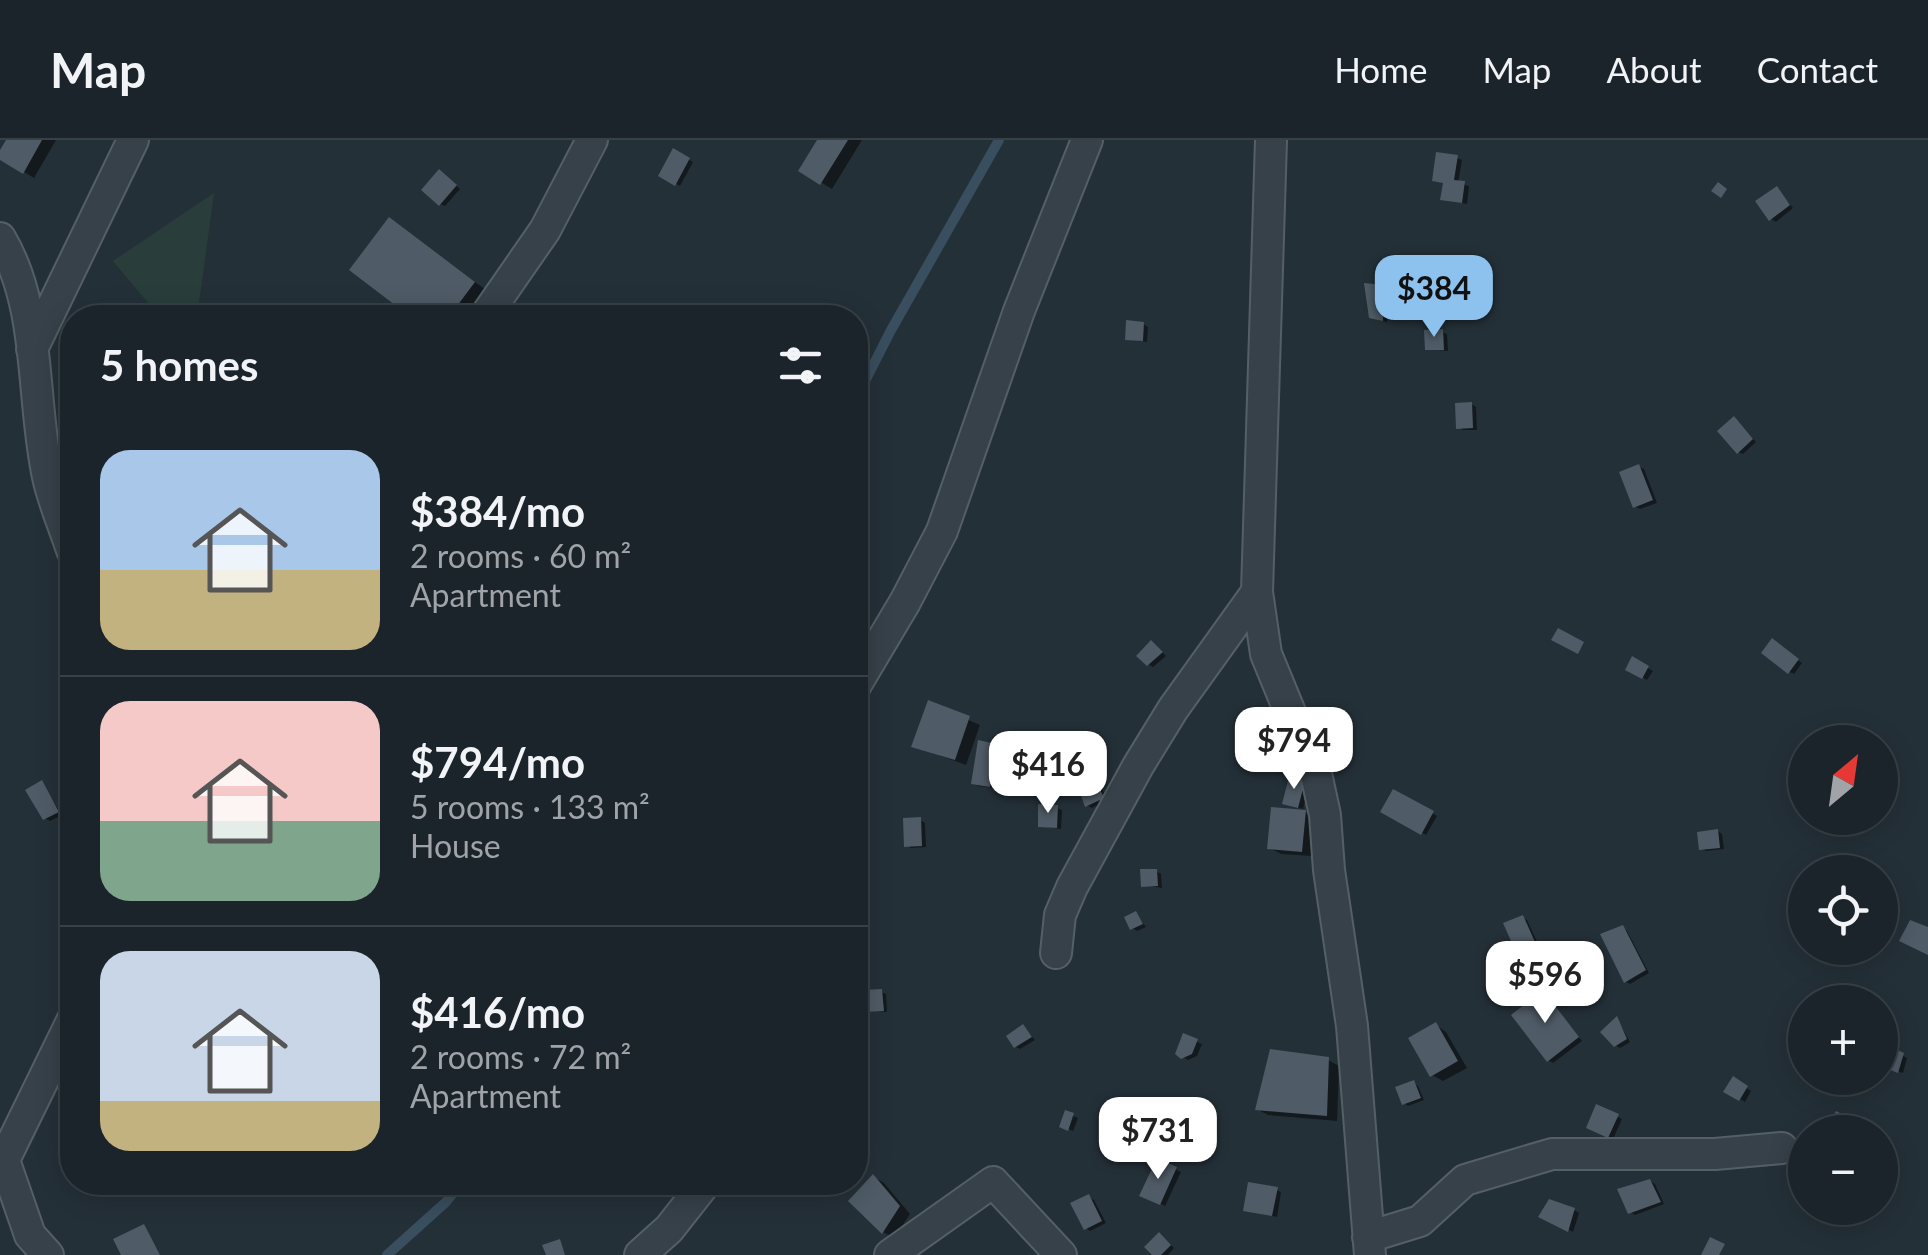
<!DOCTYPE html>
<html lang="en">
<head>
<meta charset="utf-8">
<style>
  :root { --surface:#1b242a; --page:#283036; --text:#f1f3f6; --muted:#a0a4a8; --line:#394147; --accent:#8dc2ee }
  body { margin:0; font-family:Lato,sans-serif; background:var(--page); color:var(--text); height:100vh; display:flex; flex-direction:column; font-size:38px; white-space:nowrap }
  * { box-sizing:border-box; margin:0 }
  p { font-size:32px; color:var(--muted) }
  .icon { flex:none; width:55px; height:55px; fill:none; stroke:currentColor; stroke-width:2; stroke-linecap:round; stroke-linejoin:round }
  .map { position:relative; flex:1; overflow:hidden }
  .drawer { position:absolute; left:60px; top:165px; width:808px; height:890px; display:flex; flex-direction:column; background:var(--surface); border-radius:40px; box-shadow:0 5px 25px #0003,0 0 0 2px var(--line) }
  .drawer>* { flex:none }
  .needle { width:65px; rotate:29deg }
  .controls { position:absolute; left:1788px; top:585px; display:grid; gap:20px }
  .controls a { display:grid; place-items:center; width:110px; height:110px; border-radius:50%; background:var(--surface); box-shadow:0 5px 25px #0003,0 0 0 2px var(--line); font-size:50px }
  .price { position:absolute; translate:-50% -85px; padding:0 22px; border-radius:20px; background:#fff; color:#222; font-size:32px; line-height:65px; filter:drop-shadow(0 2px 5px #0008) }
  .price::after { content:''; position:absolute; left:50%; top:60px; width:30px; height:22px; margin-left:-15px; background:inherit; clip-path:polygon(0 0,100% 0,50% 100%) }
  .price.active { background:var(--accent); color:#111 }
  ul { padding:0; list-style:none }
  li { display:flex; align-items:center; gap:30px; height:250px; padding:0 40px }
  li+li { border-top:2px solid var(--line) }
  li span { display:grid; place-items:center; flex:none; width:280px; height:200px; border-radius:30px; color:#555 }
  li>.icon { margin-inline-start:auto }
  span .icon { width:120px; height:120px; fill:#fffc; stroke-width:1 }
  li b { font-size:42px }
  h2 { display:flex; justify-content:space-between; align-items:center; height:120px; padding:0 40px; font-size:42px }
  header { display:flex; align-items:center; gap:60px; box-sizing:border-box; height:140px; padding:0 50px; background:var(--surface); border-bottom:2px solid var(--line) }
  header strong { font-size:48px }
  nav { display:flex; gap:55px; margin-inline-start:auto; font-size:35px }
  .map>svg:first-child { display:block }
</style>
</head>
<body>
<header>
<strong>Map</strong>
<nav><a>Home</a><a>Map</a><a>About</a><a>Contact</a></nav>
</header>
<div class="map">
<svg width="1928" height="1115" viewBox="0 0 1928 1115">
  <rect width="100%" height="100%" fill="#243038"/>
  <path fill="#293e3b" d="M214,53L197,177H160L113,121Z"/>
  <path fill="#0007" d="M9,0H56L34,38L0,17Z
    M820,0H862L832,49L801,30Z
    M674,12L693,22L680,46L661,35Z
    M1457,18L1462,20L1458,43L1469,46L1467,64L1443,59L1445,43L1435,40Z
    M444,35L460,49L445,66L440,64Z
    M1777,49L1793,68L1776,82L1771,79Z
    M390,80L490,153L472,178H416Z
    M1384,147L1388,150L1387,182L1376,179Z
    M1143,184L1148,187L1147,202L1127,198Z
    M1442,192L1447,194L1448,211L1427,209Z
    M1471,264L1476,267L1477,290H1463L1459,287Z
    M1735,279L1756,302L1743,314L1738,312Z
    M1639,327L1644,329L1657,363L1640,369L1635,366Z
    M1772,502L1802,523L1794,534L1790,532Z
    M1156,505L1166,516L1153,527L1148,524Z
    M1633,520L1653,531L1647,540L1628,529Z
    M929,563L980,585L966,625L914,606Z
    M995,607L1000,609L994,648L978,646L973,643Z
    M1089,626L1093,628L1107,660L1092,668L1087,665Z
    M1291,640L1309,646L1303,669L1289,665Z
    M42,643L62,675L50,681L45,678Z
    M1394,652L1437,676L1426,695L1384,671Z
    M1057,668L1062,670L1061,689L1040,686Z
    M1305,672L1316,678L1312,716L1281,714L1270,708Z
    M920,680L925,683L926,707L911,708L907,705Z
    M1718,691L1722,694L1724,709L1706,711L1701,708Z
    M855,721L859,723L860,739H855Z
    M1156,731L1161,734L1162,748L1144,745Z
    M1136,774L1146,787L1137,791L1132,788Z
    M1523,778L1527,780L1538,804L1522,811L1517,809Z
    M1622,788L1627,791L1649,833L1630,844L1625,841Z
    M881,852L886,854L887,872L866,870Z
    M1543,853L1582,901L1553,923L1548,920Z
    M1617,879L1630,902L1620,908L1615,905Z
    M1436,885L1446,892L1467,928L1443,941L1432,935Z
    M1024,887L1035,900L1020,909L1016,907Z
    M1184,896L1202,904L1197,916L1188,920L1183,917Z
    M1884,906L1907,918L1903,933L1880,925Z
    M1328,920L1339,926L1337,981L1268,975L1257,969Z
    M1734,940L1751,951L1745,962L1727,951Z
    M1413,943L1418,946L1424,960L1408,966L1404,963Z
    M1598,967L1622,979L1613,999L1589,987Z
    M1066,973L1078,978L1073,991L1062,986Z
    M1158,1021L1181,1032L1165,1066L1143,1055Z
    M874,1037L884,1043L910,1074L894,1098L883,1092Z
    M1650,1041L1655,1044L1664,1064L1635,1075L1630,1072Z
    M1277,1050L1281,1052L1277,1077L1246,1070Z
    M1089,1057L1094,1060L1106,1083L1090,1091L1086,1088Z
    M1574,1070L1579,1073L1573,1092L1542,1076Z
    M1164,1098L1174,1108L1168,1115H1156Z"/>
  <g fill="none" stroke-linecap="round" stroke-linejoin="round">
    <path stroke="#394e5e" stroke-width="10" d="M855,261L890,192L999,0
      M387,1115L446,1062L462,1042"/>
  </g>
  <path fill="#4f5b66" d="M6,0H42L23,34L0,20V10Z
    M817,0H848L820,45L798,31Z
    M673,8L690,18L675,46L658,36Z
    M1436,12L1458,15L1454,40L1465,41L1462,63L1440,60L1443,43L1432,41Z
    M439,29L457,45L439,66L421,50Z
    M1718,42L1727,49L1721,58L1711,51Z
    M1777,46L1790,65L1769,81L1755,61Z
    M389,77L475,142L448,178H412L349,130Z
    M1364,143L1384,145L1383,181L1369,178Z
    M1126,180L1144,182L1143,201L1125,200Z
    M1443,189L1444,210H1425L1424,190Z
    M1472,262L1473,288L1456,289L1455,263Z
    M1734,276L1753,299L1737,314L1717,291Z
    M1639,324L1653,360L1633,368L1619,332Z
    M1558,488L1584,502L1578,514L1551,500Z
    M1772,498L1799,519L1788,534L1761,513Z
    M1151,500L1163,512L1147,526L1136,516Z
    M1632,516L1649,526L1642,539L1625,530Z
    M928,560L970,576L955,620L911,607Z
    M978,600L996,604L990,647L971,644Z
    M1089,623L1104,658L1085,667L1072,630Z
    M1289,637L1305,641L1298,668L1282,664Z
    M42,640L59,672L43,680L25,650Z
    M1393,649L1434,671L1421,695L1380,672Z
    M1038,664L1058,665L1057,688L1038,687Z
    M1271,667L1306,670L1302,712L1267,709Z
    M921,677L922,706L904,707L903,678Z
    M1718,689L1720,708L1699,710L1697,692Z
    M1140,729H1157L1158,746L1141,747Z
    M1136,771L1143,784L1130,790L1124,777Z
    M1523,775L1535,802L1515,810L1503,783Z
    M1910,780L1928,787V815L1899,801Z
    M1623,785L1646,830L1624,843L1600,794Z
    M882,849L884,871L864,872L863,850Z
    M1543,850L1579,897L1547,922L1511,875Z
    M1617,876L1627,899L1614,907L1600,892Z
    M1436,882L1458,921L1430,937L1408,898Z
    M1023,884L1032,897L1014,908L1006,896Z
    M1183,893L1198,899L1192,914L1181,919L1175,914Z
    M1883,903L1904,913L1898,933L1880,926Z
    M1270,909L1329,917L1327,976L1255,970Z
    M1733,936L1748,946L1739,961L1723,952Z
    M1414,940L1421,958L1402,965L1395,947Z
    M1596,964L1619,974L1608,998L1586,988Z
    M1065,970L1074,973L1068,991L1059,987Z
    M1836,971L1862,984L1858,992H1835L1827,989Z
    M1157,1018L1177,1027L1160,1065L1139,1056Z
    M873,1034L900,1066L882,1094L848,1061Z
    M1650,1039L1661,1062L1628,1074L1617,1049Z
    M1248,1042L1278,1047L1272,1076L1243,1071Z
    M1089,1054L1102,1081L1084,1090L1070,1063Z
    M1549,1059L1575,1068L1568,1092L1538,1077Z
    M144,1084L160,1115H121L113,1099Z
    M1159,1092L1171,1105L1161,1115H1152L1144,1107Z
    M1710,1097L1725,1104L1719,1115H1701Z
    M560,1099L565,1115H546L542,1105Z"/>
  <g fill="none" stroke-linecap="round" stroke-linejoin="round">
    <defs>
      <path id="street" d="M1271,0L1257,452L1266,514L1317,638L1325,675L1329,730L1352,886L1370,1115
        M0,98C42,168 31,259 48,337C53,361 64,386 72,410
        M484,178L545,90L592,0
        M32,209L133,0
        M855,546L905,462L942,391L1019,171L1087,0
        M1056,813L1060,775L1072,747L1138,626L1173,569L1257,452
        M1368,1097L1420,1081L1465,1040L1552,1014H1715L1782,1008
        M48,1115L30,1095L4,1020L72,881
        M640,1115L669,1089L706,1042
        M890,1115L993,1042L1061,1115"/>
    </defs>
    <use href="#street" stroke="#555f66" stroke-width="34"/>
    <use href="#street" stroke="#374149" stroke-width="30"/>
  </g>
</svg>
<div class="controls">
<a><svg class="needle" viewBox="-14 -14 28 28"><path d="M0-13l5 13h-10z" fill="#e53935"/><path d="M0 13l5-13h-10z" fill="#a0a4a8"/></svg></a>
<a><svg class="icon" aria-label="locate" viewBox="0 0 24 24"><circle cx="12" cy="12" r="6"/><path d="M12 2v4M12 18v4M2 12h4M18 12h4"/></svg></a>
<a>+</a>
<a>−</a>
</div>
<b class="price active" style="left:1434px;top:200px">$384</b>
<b class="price" style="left:1294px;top:652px">$794</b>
<b class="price" style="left:1048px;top:676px">$416</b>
<b class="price" style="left:1545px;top:886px">$596</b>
<b class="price" style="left:1158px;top:1042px">$731</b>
<section class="drawer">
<h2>5 homes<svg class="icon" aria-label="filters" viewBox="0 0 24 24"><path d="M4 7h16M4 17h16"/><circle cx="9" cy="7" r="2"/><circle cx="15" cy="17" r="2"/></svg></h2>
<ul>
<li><span style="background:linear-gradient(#a9c7e8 60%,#c2b280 0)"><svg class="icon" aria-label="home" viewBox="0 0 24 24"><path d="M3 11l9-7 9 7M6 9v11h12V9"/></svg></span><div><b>$384/mo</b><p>2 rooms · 60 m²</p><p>Apartment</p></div></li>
<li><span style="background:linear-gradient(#f6c9c9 60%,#7fa58c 0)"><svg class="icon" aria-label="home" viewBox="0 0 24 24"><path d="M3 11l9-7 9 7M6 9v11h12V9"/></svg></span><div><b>$794/mo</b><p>5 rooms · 133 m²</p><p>House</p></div></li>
<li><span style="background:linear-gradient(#c9d6e8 75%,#c2b280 0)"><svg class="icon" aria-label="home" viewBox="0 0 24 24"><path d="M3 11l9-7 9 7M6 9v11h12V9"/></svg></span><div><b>$416/mo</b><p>2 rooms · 72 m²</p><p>Apartment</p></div></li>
</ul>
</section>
</div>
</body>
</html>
